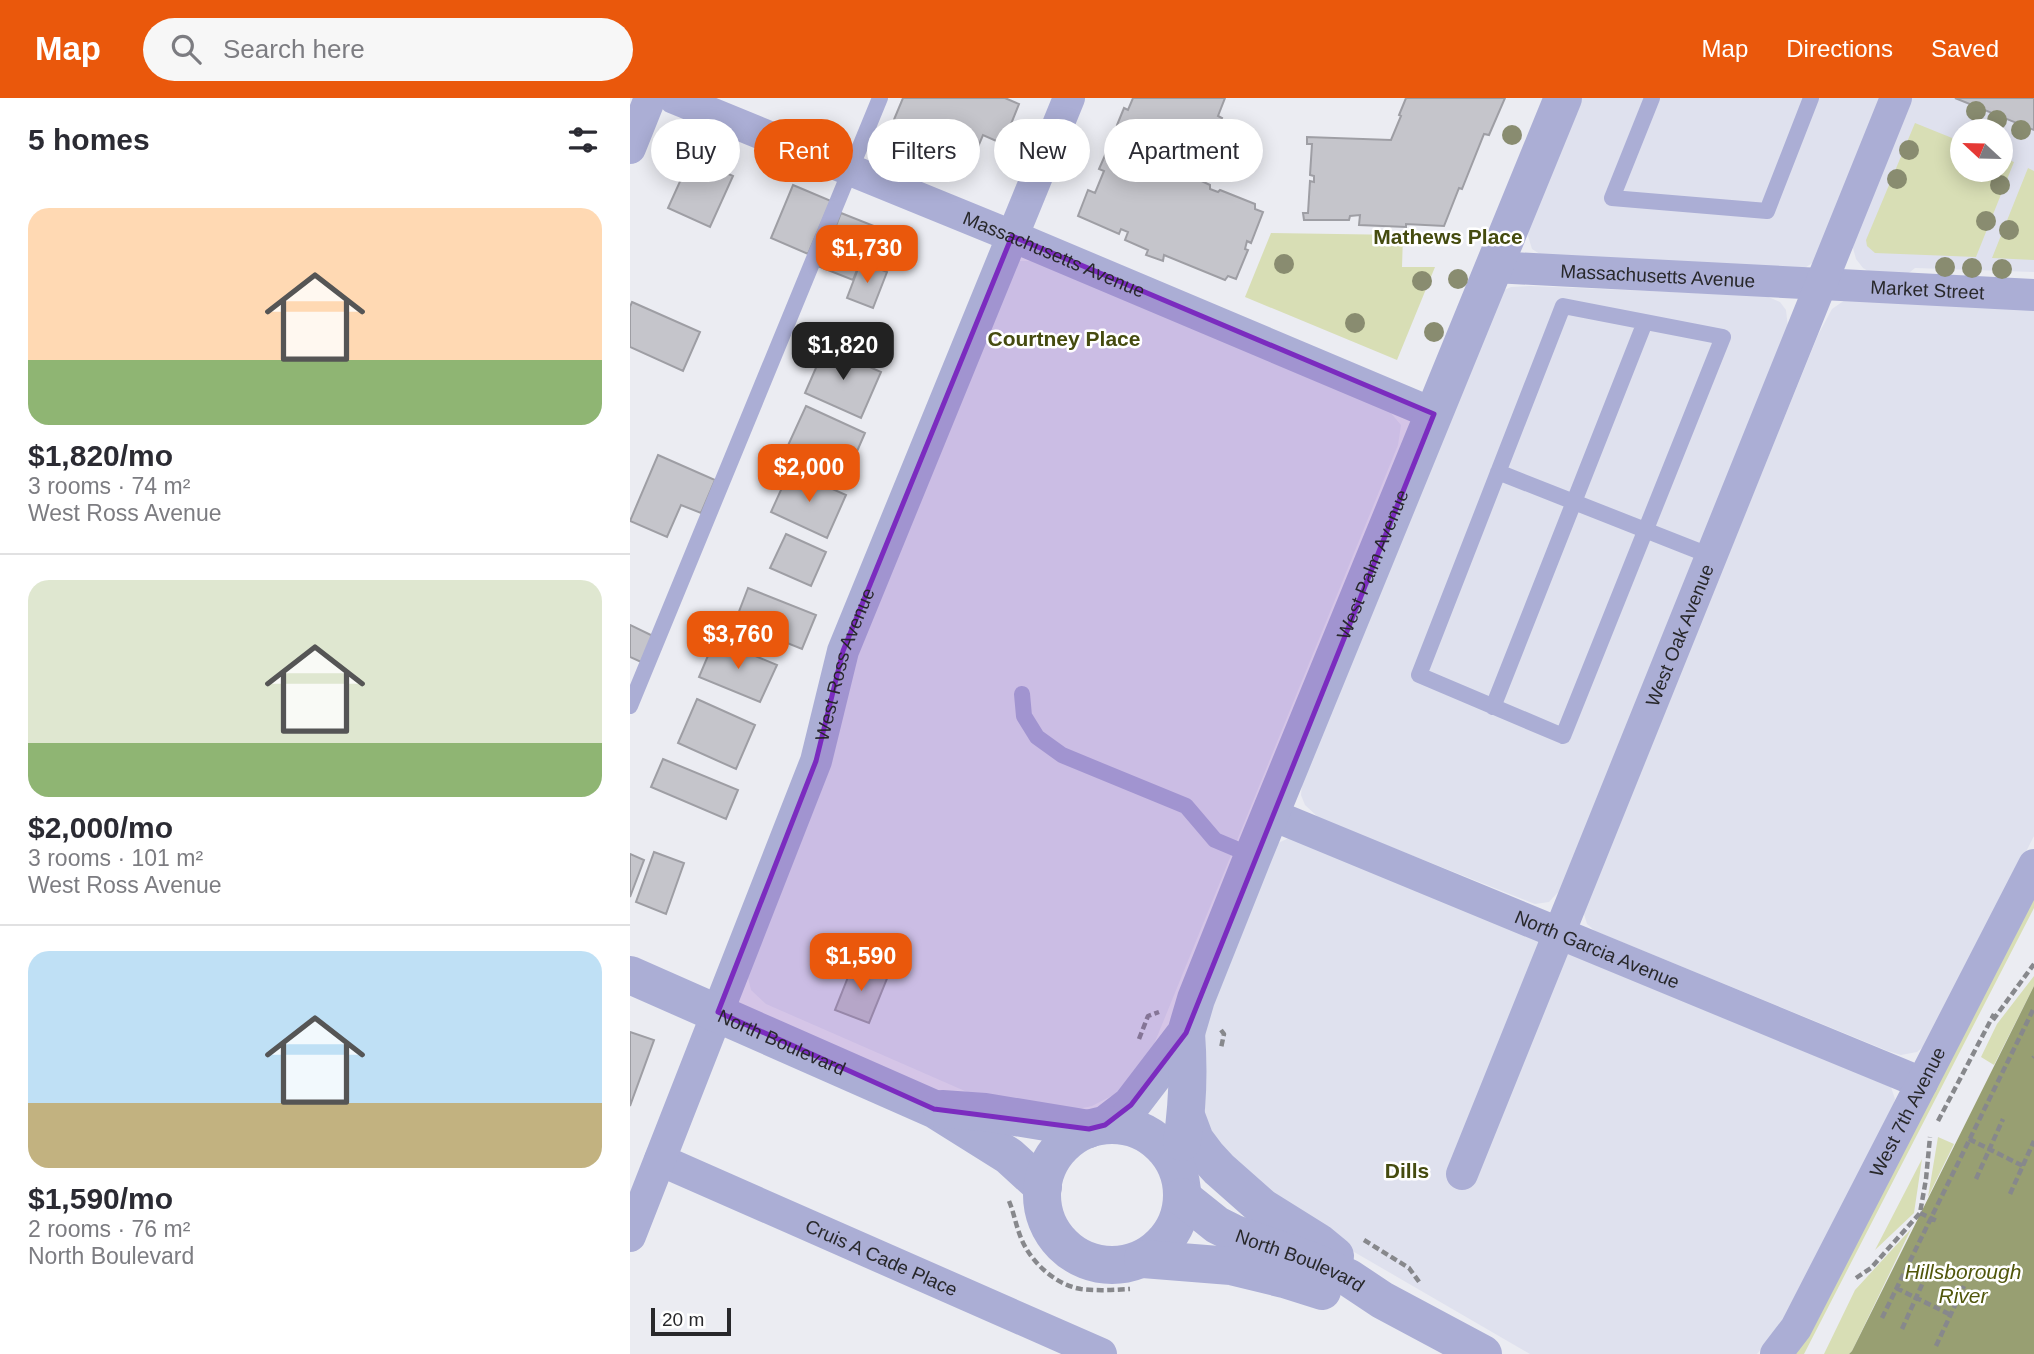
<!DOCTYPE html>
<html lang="en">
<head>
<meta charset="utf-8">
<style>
  :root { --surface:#fff; --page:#f7f7f7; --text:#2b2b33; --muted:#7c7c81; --line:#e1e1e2; --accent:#ea580c }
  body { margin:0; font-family:Helvetica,sans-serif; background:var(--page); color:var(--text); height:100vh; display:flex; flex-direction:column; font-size:26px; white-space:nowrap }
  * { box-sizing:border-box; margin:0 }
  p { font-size:23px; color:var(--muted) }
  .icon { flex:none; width:38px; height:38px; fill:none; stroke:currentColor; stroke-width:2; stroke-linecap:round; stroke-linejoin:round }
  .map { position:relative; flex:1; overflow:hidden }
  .details { display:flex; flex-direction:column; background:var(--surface); width:630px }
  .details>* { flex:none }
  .hud { position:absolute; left:21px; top:21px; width:665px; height:63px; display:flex; gap:14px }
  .needle { width:46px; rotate:292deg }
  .buttons { position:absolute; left:1320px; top:21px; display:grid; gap:14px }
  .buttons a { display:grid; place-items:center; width:63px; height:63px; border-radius:50%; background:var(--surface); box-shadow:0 4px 18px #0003; font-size:35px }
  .scale { position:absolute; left:21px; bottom:18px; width:80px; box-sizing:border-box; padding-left:7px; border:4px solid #28282b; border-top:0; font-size:19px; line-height:24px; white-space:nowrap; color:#28282b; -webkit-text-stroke:5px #fff; paint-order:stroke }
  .price { position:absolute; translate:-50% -60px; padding:0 16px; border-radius:14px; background:var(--accent); color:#fff; font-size:23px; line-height:46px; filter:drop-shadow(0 2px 4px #0008) }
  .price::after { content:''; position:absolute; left:50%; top:42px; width:21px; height:16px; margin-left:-10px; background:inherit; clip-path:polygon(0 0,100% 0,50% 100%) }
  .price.active { background:#222; color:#fff }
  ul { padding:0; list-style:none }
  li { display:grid; align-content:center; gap:14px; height:371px; padding:0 28px }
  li+li { border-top:2px solid var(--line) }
  li span { display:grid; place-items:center; height:217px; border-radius:21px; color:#555 }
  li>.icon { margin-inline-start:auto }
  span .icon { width:126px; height:126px; fill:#fffc; stroke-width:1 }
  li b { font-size:30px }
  h2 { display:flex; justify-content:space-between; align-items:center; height:84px; padding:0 28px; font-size:30px }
  .chip { padding:0 24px; border-radius:32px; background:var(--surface); box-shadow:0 4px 18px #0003; font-size:24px; line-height:63px }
  .chip.active { background:var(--accent); color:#fff }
  header { display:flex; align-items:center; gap:42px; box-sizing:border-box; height:98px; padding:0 35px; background:var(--accent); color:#fff }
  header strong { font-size:33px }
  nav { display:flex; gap:38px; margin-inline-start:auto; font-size:24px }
  .search { width:490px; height:63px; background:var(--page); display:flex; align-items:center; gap:18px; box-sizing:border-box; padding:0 24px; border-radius:38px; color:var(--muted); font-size:26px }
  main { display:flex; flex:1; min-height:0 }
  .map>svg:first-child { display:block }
</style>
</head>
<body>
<header>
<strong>Map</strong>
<div class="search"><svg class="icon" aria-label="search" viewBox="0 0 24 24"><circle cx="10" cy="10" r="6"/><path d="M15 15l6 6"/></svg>Search here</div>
<nav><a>Map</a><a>Directions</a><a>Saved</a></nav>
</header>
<main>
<section class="details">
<h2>5 homes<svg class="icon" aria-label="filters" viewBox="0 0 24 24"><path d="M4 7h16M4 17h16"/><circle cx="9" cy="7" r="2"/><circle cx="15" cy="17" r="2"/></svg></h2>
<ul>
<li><span style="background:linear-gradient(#ffd9b3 70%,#8fb573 0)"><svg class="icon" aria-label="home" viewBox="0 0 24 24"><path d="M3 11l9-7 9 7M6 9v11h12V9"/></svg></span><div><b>$1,820/mo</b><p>3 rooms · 74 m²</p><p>West Ross Avenue</p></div></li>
<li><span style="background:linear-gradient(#dfe7d0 75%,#8fb573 0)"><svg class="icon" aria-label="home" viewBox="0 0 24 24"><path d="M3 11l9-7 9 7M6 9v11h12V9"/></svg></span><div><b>$2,000/mo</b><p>3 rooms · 101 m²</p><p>West Ross Avenue</p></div></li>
<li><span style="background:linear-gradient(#bfe0f5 70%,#c2b280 0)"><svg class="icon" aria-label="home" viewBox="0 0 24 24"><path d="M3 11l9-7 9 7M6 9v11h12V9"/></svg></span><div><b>$1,590/mo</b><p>2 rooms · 76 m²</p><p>North Boulevard</p></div></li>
</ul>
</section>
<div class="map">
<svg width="1404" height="1256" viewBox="0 0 1404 1256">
  <rect width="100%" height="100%" fill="#ebecf2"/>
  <path fill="#dfe1ee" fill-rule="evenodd" d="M948,0H1253L1184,164L1173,171L913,158L902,151L898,138L900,121Z
    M1279,0H1404V174L1285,170L1274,179L1245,177L1233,170L1226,161L1223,150L1225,133ZM1332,33H1370V72H1332Z
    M389,163H408L760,314L771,327L768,347L518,961L495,991L462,1008L429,1015L360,1004L136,906L121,892L116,872L211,589L374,174Z
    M900,188L1136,198L1150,204L1156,212L1158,230L932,790L919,804L905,806L690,721L675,707L671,697L673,674L870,194L881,189Z
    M1215,202L1404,207V738L1299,944L1287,954L1271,957L1258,953L965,833L957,826L954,816L956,807L1188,237L1202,211Z
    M659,740L1261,989L1265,1001L1261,1015L1159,1211L1148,1230L1127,1256H900L638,1104L576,1043L571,948L583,900L648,745Z"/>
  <path fill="#d8deb5" d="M1285,25L1332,44V72H1370V59L1384,64L1346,159L1245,155L1237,148L1236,142Z
    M1398,70L1404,73V162L1362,160Z
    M641,135L773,137L772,169H805L767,262L615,199Z
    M1404,793V810L1174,1256H1161Z
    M1404,878V888L1364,967L1351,959L1367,926Z
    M1308,1039L1324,1046L1298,1099Z
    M1292,1061L1284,1115L1245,1152Z
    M1281,1131L1222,1253L1219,1256H1194L1225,1192Z"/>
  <path fill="#989f72" d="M1404,888V1256H1219L1222,1253Z"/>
  <path fill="#c5c5cb" stroke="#9e9ea4" stroke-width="2" d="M273,0H375L389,6L373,46L353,37L336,77L255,43Z
    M503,0H595L588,18L592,20L585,36L581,34L575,50L540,35L538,40L541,41L536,54L533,53L528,66L549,74L551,69L566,76L565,79L567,81L580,87V91L588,94L590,92L625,106V111L633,114L621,145L617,143L615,151L618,152L606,181L598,178L595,182L534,157L533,163L516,157L518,152L495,142L498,134L491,131L489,136L448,118L458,92L465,95L474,73L469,71L476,55L480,56L491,29L487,27L494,10L498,12Z
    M776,0H875L859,37L854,36L832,91L829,90L814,128L776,126V129L729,127L730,117L720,118L719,122H674L673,115H678L680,83L684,84V78L680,77L682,46H677V39L761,42L771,18L769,17Z
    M1325,0H1404V32Z
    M61,59L103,78L80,129L38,110Z
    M163,87L201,103L178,156L141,140Z
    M211,115L244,128L223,182L190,169Z
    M231,163L257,174L243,210L217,200Z
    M2,204L70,234L53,273L0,249V209Z
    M195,249L251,274L231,320L175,295Z
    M176,308L235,335L215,381L155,354Z
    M28,357L85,382L71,415L51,407L37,439L0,423Z
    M160,372L216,397L197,440L141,414Z
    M156,436L196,454L181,488L140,470Z
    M118,490L186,517L172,551L105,524Z
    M0,527L23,538L11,564L0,559Z
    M85,541L147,567L130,604L69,579Z
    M67,601L125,627L106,671L48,645Z
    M33,661L108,692L96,721L21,689Z
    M24,754L54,765L36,816L6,804Z
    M0,756L14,762L0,799Z
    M224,864L258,878L239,925L205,912Z
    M0,934L24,942L0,1008Z"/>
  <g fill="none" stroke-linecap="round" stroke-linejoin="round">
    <path stroke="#87888c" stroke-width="4.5" stroke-dasharray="7 3.5" stroke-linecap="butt" d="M1363,922L1404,866
      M591,932L594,936L591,950
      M509,941L518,918L529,914
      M1403,960L1404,959
      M1308,1023L1364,916
      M1339,1041L1393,1068
      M1346,1081L1373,1021
      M1380,1096L1404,1043
      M379,1103C384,1115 386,1128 391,1140C400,1163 425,1187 451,1191C467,1193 484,1192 500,1191
      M1290,1115L1307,1123
      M734,1142L779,1170L790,1185
      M1226,1180L1241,1170L1290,1115L1296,1081L1300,1039
      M1266,1190L1321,1217
      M1252,1220L1404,910
      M1272,1231L1299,1171
      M1306,1248L1334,1188"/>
    <path stroke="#abaed5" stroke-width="16" d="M1022,0L982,100L1137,113L1181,0
      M933,208L1093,239L933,638L789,577Z
      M868,374L1081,458
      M392,596L394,618L407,639L432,657L556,708L585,742L623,758
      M0,608L250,0
      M863,609L1015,224"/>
    <g stroke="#abaed5" stroke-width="32">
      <path id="s1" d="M44,0L382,138L804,316"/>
      <path d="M0,50L20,0"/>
      <path id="s2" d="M864,169L1404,197"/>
      <path id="s3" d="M640,716L1292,985"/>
      <path id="s4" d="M30,1062L471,1256"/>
      <path id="s5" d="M832,1076L1266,0"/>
      <path id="s6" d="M0,1138L186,663L213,553L439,0"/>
      <path id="s7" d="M1146,1256L1166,1230L1404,767"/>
    </g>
    <g stroke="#abaed5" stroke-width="38">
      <path id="s8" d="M0,877L304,1011L379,1058L413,1089"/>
      <path d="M312,1011L355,1014L459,1031"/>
      <path d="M556,1018L565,1042L577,1058L589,1071L632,1109L688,1144L705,1158"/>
      <path id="s9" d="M475,1027L501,1007L556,935L566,901L623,758L933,0"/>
      <circle cx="482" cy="1097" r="70"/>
      <path d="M552,1044C558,1006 559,974 556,935"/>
      <path id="s10" d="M552,1099L587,1127L605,1136L684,1164L719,1180L752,1202L853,1256"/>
      <path d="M513,1161L601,1168L654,1181L692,1193"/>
    </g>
  </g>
  <g fill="#898c70">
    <circle cx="1346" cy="13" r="10"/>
    <circle cx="1367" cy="22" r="10"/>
    <circle cx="1391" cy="32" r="10"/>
    <circle cx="882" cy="37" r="10"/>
    <circle cx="1279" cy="52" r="10"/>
    <circle cx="1267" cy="81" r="10"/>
    <circle cx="1370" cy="87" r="10"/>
    <circle cx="1356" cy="123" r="10"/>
    <circle cx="1379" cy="132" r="10"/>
    <circle cx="654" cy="166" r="10"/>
    <circle cx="1315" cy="169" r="10"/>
    <circle cx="1342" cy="170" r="10"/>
    <circle cx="1372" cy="171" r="10"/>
    <circle cx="828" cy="181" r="10"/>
    <circle cx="792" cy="183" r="10"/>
    <circle cx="725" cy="225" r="10"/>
    <circle cx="804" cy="234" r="10"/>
  </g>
  <path fill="#7b2cbf" fill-opacity="0.2" stroke="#7b2cbf" stroke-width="5" stroke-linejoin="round" d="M382,138L804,316L556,935L501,1007L475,1027L459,1031L304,1011L88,914L186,663L213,553Z"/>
  <g text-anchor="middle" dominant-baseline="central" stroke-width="5" stroke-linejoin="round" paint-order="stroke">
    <g font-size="19" fill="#28282b" stroke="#fff">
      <text stroke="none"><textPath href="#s1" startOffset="411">Massachusetts Avenue</textPath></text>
      <text stroke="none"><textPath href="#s2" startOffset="164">Massachusetts Avenue</textPath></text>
      <text stroke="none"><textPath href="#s2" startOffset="434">Market Street</textPath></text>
      <text stroke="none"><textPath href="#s9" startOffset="628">West Palm Avenue</textPath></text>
      <text stroke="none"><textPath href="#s5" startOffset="581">West Oak Avenue</textPath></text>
      <text stroke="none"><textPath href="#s6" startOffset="611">West Ross Avenue</textPath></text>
      <text stroke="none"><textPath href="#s3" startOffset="354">North Garcia Avenue</textPath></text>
      <text stroke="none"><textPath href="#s8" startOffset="166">North Boulevard</textPath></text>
      <text stroke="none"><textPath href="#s7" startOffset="276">West 7th Avenue</textPath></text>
      <text stroke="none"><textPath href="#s4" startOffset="242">Cruis A Cade Place</textPath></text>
      <text stroke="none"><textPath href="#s10" startOffset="135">North Boulevard</textPath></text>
    </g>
    <g font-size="21" font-weight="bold" fill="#454b0f" stroke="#fff">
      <text x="818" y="138">Mathews Place</text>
      <text x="434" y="240">Courtney Place</text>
      <text x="777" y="1072">Dills</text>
    </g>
    <g font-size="21" font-style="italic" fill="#51570b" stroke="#fff">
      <text x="1333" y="1173">Hillsborough<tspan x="1333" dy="24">River</tspan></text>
    </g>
  </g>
</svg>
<div class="buttons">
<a><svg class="needle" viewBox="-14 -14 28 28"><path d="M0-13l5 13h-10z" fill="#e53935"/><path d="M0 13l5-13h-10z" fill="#7c7c81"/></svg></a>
</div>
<div class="scale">20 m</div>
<b class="price" style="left:237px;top:187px">$1,730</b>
<b class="price active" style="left:213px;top:284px">$1,820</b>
<b class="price" style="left:179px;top:406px">$2,000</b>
<b class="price" style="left:108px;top:573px">$3,760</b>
<b class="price" style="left:231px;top:895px">$1,590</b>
<div class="hud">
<a class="chip">Buy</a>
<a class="chip active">Rent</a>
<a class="chip">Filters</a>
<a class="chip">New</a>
<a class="chip">Apartment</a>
</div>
</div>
</main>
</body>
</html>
